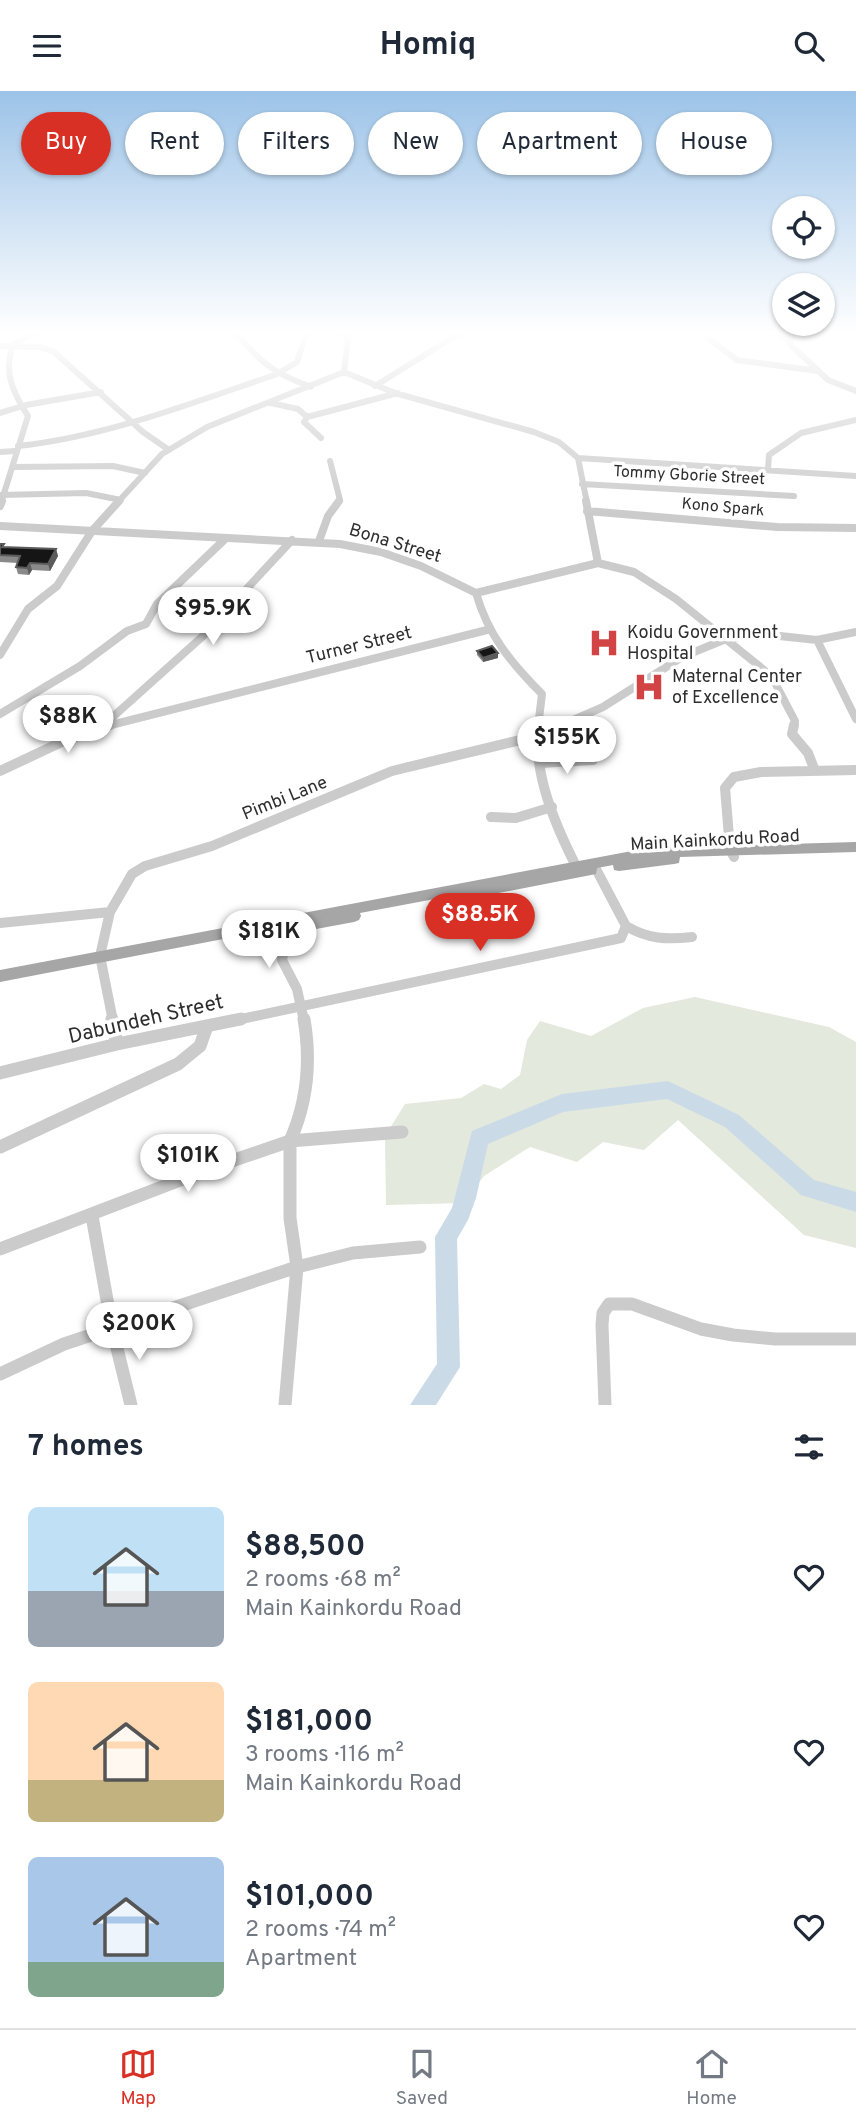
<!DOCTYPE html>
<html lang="en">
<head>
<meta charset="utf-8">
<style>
  :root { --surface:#fff; --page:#f2f2f3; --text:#1f2937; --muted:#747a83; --line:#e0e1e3; --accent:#d93025 }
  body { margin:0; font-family:Overpass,sans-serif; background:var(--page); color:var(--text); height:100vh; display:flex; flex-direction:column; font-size:26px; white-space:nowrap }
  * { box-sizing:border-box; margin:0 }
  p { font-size:23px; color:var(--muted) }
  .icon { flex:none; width:38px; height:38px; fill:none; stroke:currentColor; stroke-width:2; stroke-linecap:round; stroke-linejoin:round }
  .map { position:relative; height:1314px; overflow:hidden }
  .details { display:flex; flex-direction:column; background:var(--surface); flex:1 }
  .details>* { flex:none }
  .hud { position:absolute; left:21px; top:21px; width:816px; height:63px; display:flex; gap:14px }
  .fabs { position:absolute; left:772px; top:105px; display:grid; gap:14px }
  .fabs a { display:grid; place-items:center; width:63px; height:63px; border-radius:50%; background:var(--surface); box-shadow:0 2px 5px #0004; font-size:35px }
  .price { position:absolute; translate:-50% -60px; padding:0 16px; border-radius:24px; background:#fff; color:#222; font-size:23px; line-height:46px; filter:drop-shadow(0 2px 4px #0008) }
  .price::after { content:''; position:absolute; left:50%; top:42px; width:21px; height:16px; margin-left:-10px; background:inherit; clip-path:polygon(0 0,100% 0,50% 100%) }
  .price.current { background:var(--accent); color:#fff }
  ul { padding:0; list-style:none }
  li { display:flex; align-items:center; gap:21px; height:175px; padding:0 28px }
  li span { display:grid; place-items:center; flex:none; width:196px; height:140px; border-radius:10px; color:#555 }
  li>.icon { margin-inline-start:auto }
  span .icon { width:84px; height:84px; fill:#fffc; stroke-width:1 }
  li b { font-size:30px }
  h2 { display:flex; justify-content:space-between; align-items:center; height:84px; padding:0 28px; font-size:30px }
  .tag { padding:0 24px; border-radius:32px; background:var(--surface); box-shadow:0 2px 5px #0004; font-size:24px; line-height:63px }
  .tag.current { background:var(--accent); color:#fff }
  header { display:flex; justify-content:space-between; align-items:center; height:91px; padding:0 28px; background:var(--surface); font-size:32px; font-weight:700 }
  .dock { display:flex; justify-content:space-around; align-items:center; height:98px; border-top:2px solid var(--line); background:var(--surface); font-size:19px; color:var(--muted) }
  .dock a { display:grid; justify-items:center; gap:4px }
  .dock .current { color:var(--accent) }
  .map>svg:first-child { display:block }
</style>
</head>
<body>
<header><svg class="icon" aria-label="menu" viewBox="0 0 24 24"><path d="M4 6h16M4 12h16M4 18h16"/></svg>Homiq<svg class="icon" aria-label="search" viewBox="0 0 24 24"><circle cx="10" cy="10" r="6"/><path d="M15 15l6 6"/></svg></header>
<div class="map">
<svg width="856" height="1314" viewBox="0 0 856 1314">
  <rect width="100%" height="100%" fill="#fff"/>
  <path fill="#e3e9dd" d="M695,906L829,936L856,951V1157L804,1144L678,1029L644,1059L603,1051L577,1071L530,1056L484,1085L463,1112L386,1114L385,1045L405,1013L461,1007L484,993L501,998L520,984L527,949L540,930L591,945L643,917Z"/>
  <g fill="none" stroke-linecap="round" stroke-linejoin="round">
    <path fill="#cbdae7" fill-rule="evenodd" d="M668,990L739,1024L814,1089L856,1101V1121L801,1104L725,1036L667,1008L563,1021L488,1053L476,1107L468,1129L457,1148L460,1276L436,1314H410L437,1273L435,1146L452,1117L472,1040L562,1003Z"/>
    <path stroke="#cbcbcb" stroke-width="6" d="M234,240C262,272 271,281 311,296
      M338,240L348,246L344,281
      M774,240L789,250
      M793,240L790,253L828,289L856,300
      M708,247L737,269L818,280
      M14,253L39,240
      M0,255L39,256L53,260L143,341L169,359
      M344,281L395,302L534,341L559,351L578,367L587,412
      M375,295L455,245L469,240
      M271,312L298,318L307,326
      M0,322L26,314L101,301
      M321,347L304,331L307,326L398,302
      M18,355C108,345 192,312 277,283L297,271L307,240
      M0,361L15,360
      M578,367L856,385
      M330,370L340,409L338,412
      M13,376L113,375L145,382
      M768,378L769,364L801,342L856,329
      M582,393L794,405
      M0,404L86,402L121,409
      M1,412L28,325C13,302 3,281 13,254
      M117,412L162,363L207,336L344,281"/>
    <path stroke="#cbcbcb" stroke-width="8" d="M586,410L598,472
      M0,415L2,410
      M587,420L777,436L856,437
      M0,435L340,453L381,461L421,475L476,502C488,544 511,572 542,603L538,636
      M319,450L328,425L339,410
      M476,502L598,472L634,481L676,508L764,579L774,590L795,630L794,636
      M817,549L856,628
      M0,564L28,518L57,495L92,440L119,410
      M0,623L80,575L127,540L146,533L157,513L224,449
      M106,632L203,545L292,449
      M103,636L487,539
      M557,636L603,616L682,566L726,548L761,543L817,549L856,541"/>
    <path stroke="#cbcbcb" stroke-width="10" d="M538,634C533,684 556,736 578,779
      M794,634L792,643L808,662L815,680
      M540,672L593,669
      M0,680L66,649L110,634
      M491,726L516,727L552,716
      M734,766L730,758L725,697L734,686L761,681L856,679
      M0,832L110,821
      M626,835C648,848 667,849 692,846
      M288,838L282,869L297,898L304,930
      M113,930L100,865L110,821L132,783L145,775L212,755L392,680L537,645L561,634
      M232,930L621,847L626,835L596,778"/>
    <path stroke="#cbcbcb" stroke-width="13" d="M112,928L117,953
      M0,982L117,953L241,928
      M290,1050C307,1012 311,969 304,928
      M290,1050L402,1041
      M0,1056L178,973L200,955L207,935
      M92,1125L112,1237L131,1314
      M0,1158L217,1075L290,1050V1127L297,1176L285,1314
      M0,1283L64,1253L297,1176L353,1162L420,1156
      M605,1314L602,1234L603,1222L609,1213H632L701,1238L733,1244L775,1248H856"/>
    <path fill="#a6a6a6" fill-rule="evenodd" d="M856,751V761L680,766L679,772L674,773L619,780L614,779L613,774L597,777L596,783L591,784L447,812L442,811L440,807L360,822L361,825L359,829L354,831L251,850L246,848L244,844L0,891V879L648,757Z"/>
  </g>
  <path fill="#8a8a8a" d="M0,453L5,456L56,458L58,465L50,480L32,479L29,484L18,483L16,476L18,472L0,471Z
    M477,560L498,562V567L483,571L477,564Z"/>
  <path fill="#5b5b5b" d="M56,458L58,465L50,480L48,473Z
    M30,472L32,479L29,484L27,477Z
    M498,562V567L483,571V567Z"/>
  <path fill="#151515" stroke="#5b5b5b" stroke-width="2" d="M0,453H4L2,456L56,458L48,473L30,472L27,477L16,476L20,465L0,464Z
    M492,555L498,562L483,567L477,560Z"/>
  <linearGradient id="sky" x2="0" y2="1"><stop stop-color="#9cc3e8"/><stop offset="0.57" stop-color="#fff"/><stop offset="1" stop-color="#fff" stop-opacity="0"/></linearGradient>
  <rect width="856" height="424" fill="url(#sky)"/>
  <defs>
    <symbol id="hospital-bare" viewBox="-9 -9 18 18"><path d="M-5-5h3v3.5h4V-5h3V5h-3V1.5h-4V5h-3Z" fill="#d14344" stroke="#fff" stroke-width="2.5" paint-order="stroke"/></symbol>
  </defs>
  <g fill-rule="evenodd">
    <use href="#hospital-bare" x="582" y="530" width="44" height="44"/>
    <use href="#hospital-bare" x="627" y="574" width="44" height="44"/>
  </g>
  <g text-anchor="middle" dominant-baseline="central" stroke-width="7" stroke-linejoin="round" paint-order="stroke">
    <g font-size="16" fill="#2e2e2e" stroke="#fff">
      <text transform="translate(689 385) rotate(3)">Tommy Gborie Street</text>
      <text transform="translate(723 417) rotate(5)">Kono Spark</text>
    </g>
    <g font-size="18" fill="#2e2e2e" stroke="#fff">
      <text transform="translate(395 453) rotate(17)">Bona Street</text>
      <text transform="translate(359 555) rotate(-14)">Turner Street</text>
      <text transform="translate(285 708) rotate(-22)">Pimbi Lane</text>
      <text transform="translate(715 750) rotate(-3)">Main Kainkordu Road</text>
    </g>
    <g font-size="18" fill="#2e2e2e" stroke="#fff" text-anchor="start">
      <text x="627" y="542">Koidu Government<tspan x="627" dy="21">Hospital</tspan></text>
      <text x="672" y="586">Maternal Center<tspan x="672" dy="21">of Excellence</tspan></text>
    </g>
    <g font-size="21" fill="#2e2e2e" stroke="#fff">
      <text transform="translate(146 929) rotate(-13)">Dabundeh Street</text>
    </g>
  </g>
</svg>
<div class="fabs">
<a><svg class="icon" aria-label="locate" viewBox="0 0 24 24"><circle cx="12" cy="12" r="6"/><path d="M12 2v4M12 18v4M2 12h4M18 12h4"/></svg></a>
<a><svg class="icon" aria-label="layers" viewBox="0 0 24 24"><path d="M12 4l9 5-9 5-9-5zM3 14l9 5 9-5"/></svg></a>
</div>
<b class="price" style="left:213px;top:556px">$95.9K</b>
<b class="price" style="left:68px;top:664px">$88K</b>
<b class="price" style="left:567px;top:685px">$155K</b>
<b class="price current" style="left:480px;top:862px">$88.5K</b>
<b class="price" style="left:269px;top:879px">$181K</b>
<b class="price" style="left:188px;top:1103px">$101K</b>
<b class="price" style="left:139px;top:1271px">$200K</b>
<div class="hud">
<a class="tag current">Buy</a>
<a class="tag">Rent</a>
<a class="tag">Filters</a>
<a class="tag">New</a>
<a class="tag">Apartment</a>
<a class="tag">House</a>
</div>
</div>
<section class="details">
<h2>7 homes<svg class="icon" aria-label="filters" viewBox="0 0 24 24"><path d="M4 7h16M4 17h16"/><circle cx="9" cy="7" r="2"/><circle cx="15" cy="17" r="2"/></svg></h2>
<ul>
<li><span style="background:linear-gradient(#bfe0f5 60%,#9aa5b1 0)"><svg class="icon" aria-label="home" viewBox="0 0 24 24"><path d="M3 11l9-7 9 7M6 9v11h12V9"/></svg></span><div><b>$88,500</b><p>2 rooms · 68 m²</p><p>Main Kainkordu Road</p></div><svg class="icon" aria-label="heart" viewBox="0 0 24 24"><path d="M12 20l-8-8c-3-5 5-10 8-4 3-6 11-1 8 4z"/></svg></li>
<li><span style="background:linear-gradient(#ffd9b3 70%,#c2b280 0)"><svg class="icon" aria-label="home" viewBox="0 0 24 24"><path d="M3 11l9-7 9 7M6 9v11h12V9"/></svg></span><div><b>$181,000</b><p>3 rooms · 116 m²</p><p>Main Kainkordu Road</p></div><svg class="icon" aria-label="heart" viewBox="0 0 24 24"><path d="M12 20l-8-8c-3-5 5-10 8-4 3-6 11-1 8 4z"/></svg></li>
<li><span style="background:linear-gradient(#a9c7e8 75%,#7fa58c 0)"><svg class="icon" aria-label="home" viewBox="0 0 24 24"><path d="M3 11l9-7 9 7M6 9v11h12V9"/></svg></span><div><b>$101,000</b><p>2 rooms · 74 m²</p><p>Apartment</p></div><svg class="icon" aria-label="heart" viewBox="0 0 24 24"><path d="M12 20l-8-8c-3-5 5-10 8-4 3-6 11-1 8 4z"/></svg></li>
</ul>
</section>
<nav class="dock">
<a class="current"><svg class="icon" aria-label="map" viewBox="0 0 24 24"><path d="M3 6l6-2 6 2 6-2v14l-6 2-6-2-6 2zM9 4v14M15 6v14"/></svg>Map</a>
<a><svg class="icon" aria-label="saved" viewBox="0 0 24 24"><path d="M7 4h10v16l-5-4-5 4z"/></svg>Saved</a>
<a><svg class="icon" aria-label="home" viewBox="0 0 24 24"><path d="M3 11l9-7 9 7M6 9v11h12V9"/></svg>Home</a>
</nav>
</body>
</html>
